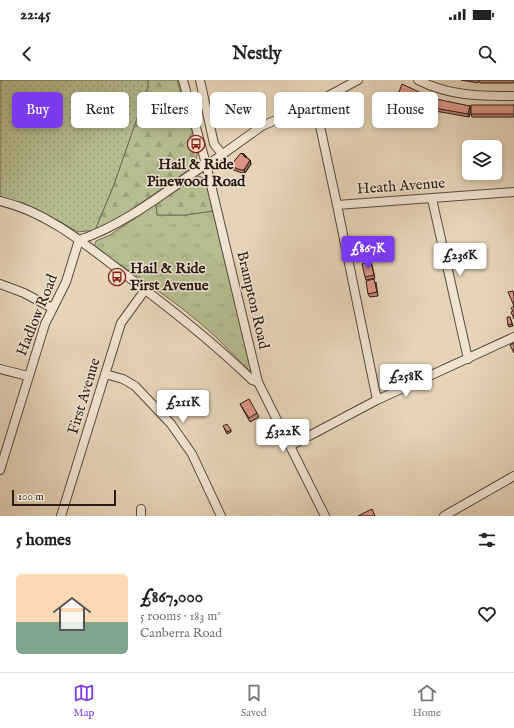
<!DOCTYPE html>
<html lang="en">
<head>
<meta charset="utf-8">
<style>
  :root { --surface:#fff; --page:#f2f2f2; --text:#222; --muted:#767676; --line:#e0e0e0; --accent:#7c3aed }
  body { margin:0; font-family:"IM FELL English",serif; background:var(--page); color:var(--text); height:100vh; display:flex; flex-direction:column; font-size:15px; white-space:nowrap }
  * { box-sizing:border-box; margin:0 }
  p { font-size:13px; color:var(--muted) }
  .icon { flex:none; width:22px; height:22px; fill:none; stroke:currentColor; stroke-width:2; stroke-linecap:round; stroke-linejoin:round }
  .map { position:relative; height:436px; overflow:hidden }
  .panel { display:flex; flex-direction:column; background:var(--surface); flex:1 }
  .panel>* { flex:none }
  .top-card { position:absolute; left:12px; top:12px; width:490px; height:36px; display:flex; gap:8px }
  .buttons { position:absolute; left:462px; top:60px; display:grid; gap:8px }
  .buttons a { display:grid; place-items:center; width:40px; height:40px; border-radius:6px; background:var(--surface); box-shadow:0 2px 6px #0003; font-size:20px }
  .scale { position:absolute; left:12px; bottom:10px; width:104px; box-sizing:border-box; padding-left:4px; border:2px solid #291c15; border-top:0; font-size:11px; line-height:14px; white-space:nowrap; color:#291c15; -webkit-text-stroke:3px #efe3d1; paint-order:stroke }
  .price { position:absolute; translate:-50% -34px; padding:0 9px; border-radius:4px; background:#fff; color:#222; font-size:13px; line-height:26px; filter:drop-shadow(0 1px 2px #0008) }
  .price::after { content:''; position:absolute; left:50%; top:24px; width:12px; height:9px; margin-left:-6px; background:inherit; clip-path:polygon(0 0,100% 0,50% 100%) }
  .price.current { background:var(--accent); color:#fff }
  ul { padding:0; list-style:none }
  li { display:flex; align-items:center; gap:12px; height:100px; padding:0 16px }
  li+li { border-top:1px solid var(--line) }
  li span { display:grid; place-items:center; flex:none; width:112px; height:80px; border-radius:6px; color:#555 }
  li>.icon { margin-inline-start:auto }
  span .icon { width:48px; height:48px; fill:#fffc; stroke-width:1 }
  li b { font-size:17px }
  h2 { display:flex; justify-content:space-between; align-items:center; height:48px; padding:0 16px; font-size:17px }
  .chip { padding:0 14px; border-radius:6px; background:var(--surface); box-shadow:0 2px 6px #0003; font-size:14px; line-height:36px }
  .chip.current { background:var(--accent); color:#fff }
  .status { display:flex; justify-content:space-between; align-items:center; height:28px; padding:0 20px; background:var(--surface); direction:ltr }
  .status svg { height:11px; fill:currentColor }
  header { display:flex; justify-content:space-between; align-items:center; height:52px; padding:0 16px; background:var(--surface); font-size:18px; font-weight:800 }
  .tab-bar { display:flex; justify-content:space-around; align-items:center; height:56px; border-top:1px solid var(--line); background:var(--surface); font-size:11px; color:var(--muted) }
  .tab-bar a { display:grid; justify-items:center; gap:2px }
  .tab-bar .current { color:var(--accent) }
  .map>svg:first-child { display:block }
</style>
</head>
<body>
<div class="status"><b>22:45</b><svg viewBox="0 0 49 12"><path d="M0 12V9h3v3zM5 12V6h3v6zM10 12V3h3v9zM15 12V0h3v12zM26 1h20v11H26zM47 4h2v5h-2z"/></svg></div>
<header><svg class="icon" aria-label="back" viewBox="0 0 24 24"><path d="M15 5l-7 7 7 7"/></svg>Nestly<svg class="icon" aria-label="search" viewBox="0 0 24 24"><circle cx="10" cy="10" r="6"/><path d="M15 15l6 6"/></svg></header>
<div class="map">
<svg width="514" height="436" viewBox="0 0 514 436">
  <defs>
    <pattern id="grass-tufts" width="24" height="20" patternUnits="userSpaceOnUse"><rect width="24" height="20" fill="#b6bd8f"/><path d="M3 7l-1-3M5 7V3M7 7l1-3M15 17l-1-3M17 17v-4M19 17l1-3" fill="none" stroke="#9ca27a"/></pattern>
    <pattern id="forest-firs" width="22" height="20" patternUnits="userSpaceOnUse"><rect width="22" height="20" fill="#b6bd8f"/><path d="M5 1l3.5 6h-7zM16 11l3.5 6h-7z" fill="#9ca27a"/></pattern>
    <pattern id="park-dots" width="8" height="8" patternUnits="userSpaceOnUse"><rect width="8" height="8" fill="#b6bd8f"/><path d="M2 2h.1M6 6h.1" fill="none" stroke="#9ca27a" stroke-width="1.8" stroke-linecap="round"/></pattern>
  </defs>
  <rect width="100%" height="100%" fill="#e7d4b8"/>
  <filter id="stains"><feTurbulence type="fractalNoise" baseFrequency=".005" numOctaves="4"/><feColorMatrix values="0 0 0 0 .2 0 0 0 0 .09 0 0 0 0 .02 0 0 0 .5 -.17"/></filter>
  <radialGradient id="worn" r=".72"><stop offset=".6" stop-color="#630" stop-opacity="0"/><stop offset="1" stop-color="#630" stop-opacity=".3"/></radialGradient>
  <path fill="url(#grass-tufts)" stroke="#706c52" d="M156,124L157,135H185L213,131L252,293C239,281 227,268 215,256C178,222 135,195 94,167L96,161L110,155Z"/>
  <path fill="url(#forest-firs)" stroke="#706c52" d="M148,0H177L198,71L196,80L190,89L115,141L95,150L113,107L148,7Z
    M199,96L205,99L213,131L185,135H157L156,124Z"/>
  <path fill="url(#park-dots)" stroke="#706c52" d="M0,0H148V7L113,107L95,150L78,152L37,129L21,122L0,118Z"/>
  <g fill="none" stroke-linecap="round" stroke-linejoin="round">
    <defs>
      <path id="street" d="M183,0L206,84L258,302L325,436
        M200,0L214,64L222,74
        M418,0C449,16 480,16 514,16
        M315,23L337,125L377,320
        M432,119L468,279
        M0,121C47,132 85,164 123,193C168,227 212,261 252,300L258,302
        M337,125L514,112
        M79,160C126,144 165,112 206,84L213,81L262,46L315,23L358,0
        M0,204L24,213L52,228
        M0,289L28,296
        M105,294L123,299L135,306L171,344L192,374L221,436
        M290,366L377,320L514,257
        M0,390L45,244L66,202L79,160
        M141,429V436
        M61,436L121,243L145,210
        M444,436L514,396"/>
    </defs>
    <use href="#street" stroke="#584a3e" stroke-width="10"/>
    <use href="#street" stroke="#efe3d1" stroke-width="8"/>
  </g>
  <path fill="#bd8072" stroke="#291c15" d="M461,0H478V3Z
    M479,0H514V3H480Z
    M399,12L434,19L435,22L470,26L471,29L469,37L435,31L434,28L435,23L432,30L400,16Z
    M514,25V37H472L471,34Z
    M248,78V79L250,80L251,84L245,93H242L231,89L230,86Z
    M372,185L375,198L366,200L365,197Z
    M376,202L378,216L370,217L368,214Z
    M510,237L513,246L509,247L508,245Z
    M240,324L257,333L259,337L250,342Z
    M224,348L231,350V352L227,354Z"/>
  <path fill="#9a685c" stroke="#291c15" d="M434,19L435,22L432,30L431,27Z
    M470,26L471,29L469,37L468,34Z
    M250,80L251,84L245,93L244,90Z"/>
  <path fill="#dc9584" stroke="#291c15" d="M402,4L434,19L431,27L399,12Z
    M436,19L470,26L468,34L434,28Z
    M471,25H514V34H471Z
    M241,73L250,80L244,90H241L230,86Z
    M243,73L247,77L246,78L242,74Z
    M371,182L374,195L365,197L362,184Z
    M374,199L377,212L368,214L366,201Z
    M513,211L514,216V239L511,232L513,231L511,228L514,226L508,212Z
    M507,237H510L512,244L508,245Z
    M514,263V273L510,265Z
    M249,319L257,333L249,338L240,324Z
    M227,344L231,350L227,352L223,346Z
    M372,429L375,436H358Z"/>
  <defs>
    <symbol id="bus-ring" viewBox="-11 -11 22 22"><circle r="9.5" fill="#efe3d1" stroke="#8f2418" stroke-width="1.5"/><path d="M-5-6H5V4H4V6H2V4H-2V6H-4V4H-5ZM-3.5-4V0h7V-4ZM-3.5 1.2v1.5H-2V1.2ZM2 1.2v1.5H3.5V1.2Z" fill="#8f2418"/></symbol>
  </defs>
  <g fill-rule="evenodd">
    <use href="#bus-ring" x="186" y="54" width="20" height="20"/>
    <use href="#bus-ring" x="107" y="187" width="20" height="20"/>
  </g>
  <g text-anchor="middle" dominant-baseline="central" stroke-width="3" stroke-linejoin="round" paint-order="stroke">
    <g font-size="15" font-weight="bold" fill="#291c15" stroke="#efe3d1">
      <text x="196" y="84">Hail &amp; Ride<tspan x="196" dy="17">Pinewood Road</tspan></text>
      <text x="130" y="188" text-anchor="start">Hail &amp; Ride<tspan x="130" dy="17">First Avenue</tspan></text>
    </g>
    <g font-size="15" fill="#291c15" stroke="#efe3d1">
      <text transform="translate(401 106) rotate(-4)">Heath Avenue</text>
      <text transform="translate(253 220) rotate(77)">Brampton Road</text>
      <text transform="translate(37 235) rotate(-68)">Hadlow Road</text>
      <text transform="translate(84 316) rotate(-73)">First Avenue</text>
    </g>
  </g>
  <rect width="100%" height="100%" filter="url(#stains)"/>
  <rect width="100%" height="100%" fill="url(#worn)"/>
</svg>
<div class="buttons">
<a><svg class="icon" aria-label="layers" viewBox="0 0 24 24"><path d="M12 4l9 5-9 5-9-5zM3 14l9 5 9-5"/></svg></a>
</div>
<div class="scale">100 m</div>
<b class="price current" style="left:368px;top:190px">£867K</b>
<b class="price" style="left:460px;top:197px">£236K</b>
<b class="price" style="left:406px;top:318px">£258K</b>
<b class="price" style="left:183px;top:344px">£211K</b>
<b class="price" style="left:283px;top:373px">£322K</b>
<div class="top-card">
<a class="chip current">Buy</a>
<a class="chip">Rent</a>
<a class="chip">Filters</a>
<a class="chip">New</a>
<a class="chip">Apartment</a>
<a class="chip">House</a>
</div>
</div>
<section class="panel">
<h2>5 homes<svg class="icon" aria-label="filters" viewBox="0 0 24 24"><path d="M4 7h16M4 17h16"/><circle cx="9" cy="7" r="2"/><circle cx="15" cy="17" r="2"/></svg></h2>
<ul>
<li><span style="background:linear-gradient(#ffd9b3 60%,#7fa58c 0)"><svg class="icon" aria-label="home" viewBox="0 0 24 24"><path d="M3 11l9-7 9 7M6 9v11h12V9"/></svg></span><div><b>£867,000</b><p>5 rooms · 183 m²</p><p>Canberra Road</p></div><svg class="icon" aria-label="heart" viewBox="0 0 24 24"><path d="M12 20l-8-8c-3-5 5-10 8-4 3-6 11-1 8 4z"/></svg></li>
</ul>
</section>
<nav class="tab-bar">
<a class="current"><svg class="icon" aria-label="map" viewBox="0 0 24 24"><path d="M3 6l6-2 6 2 6-2v14l-6 2-6-2-6 2zM9 4v14M15 6v14"/></svg>Map</a>
<a><svg class="icon" aria-label="saved" viewBox="0 0 24 24"><path d="M7 4h10v16l-5-4-5 4z"/></svg>Saved</a>
<a><svg class="icon" aria-label="home" viewBox="0 0 24 24"><path d="M3 11l9-7 9 7M6 9v11h12V9"/></svg>Home</a>
</nav>
</body>
</html>
